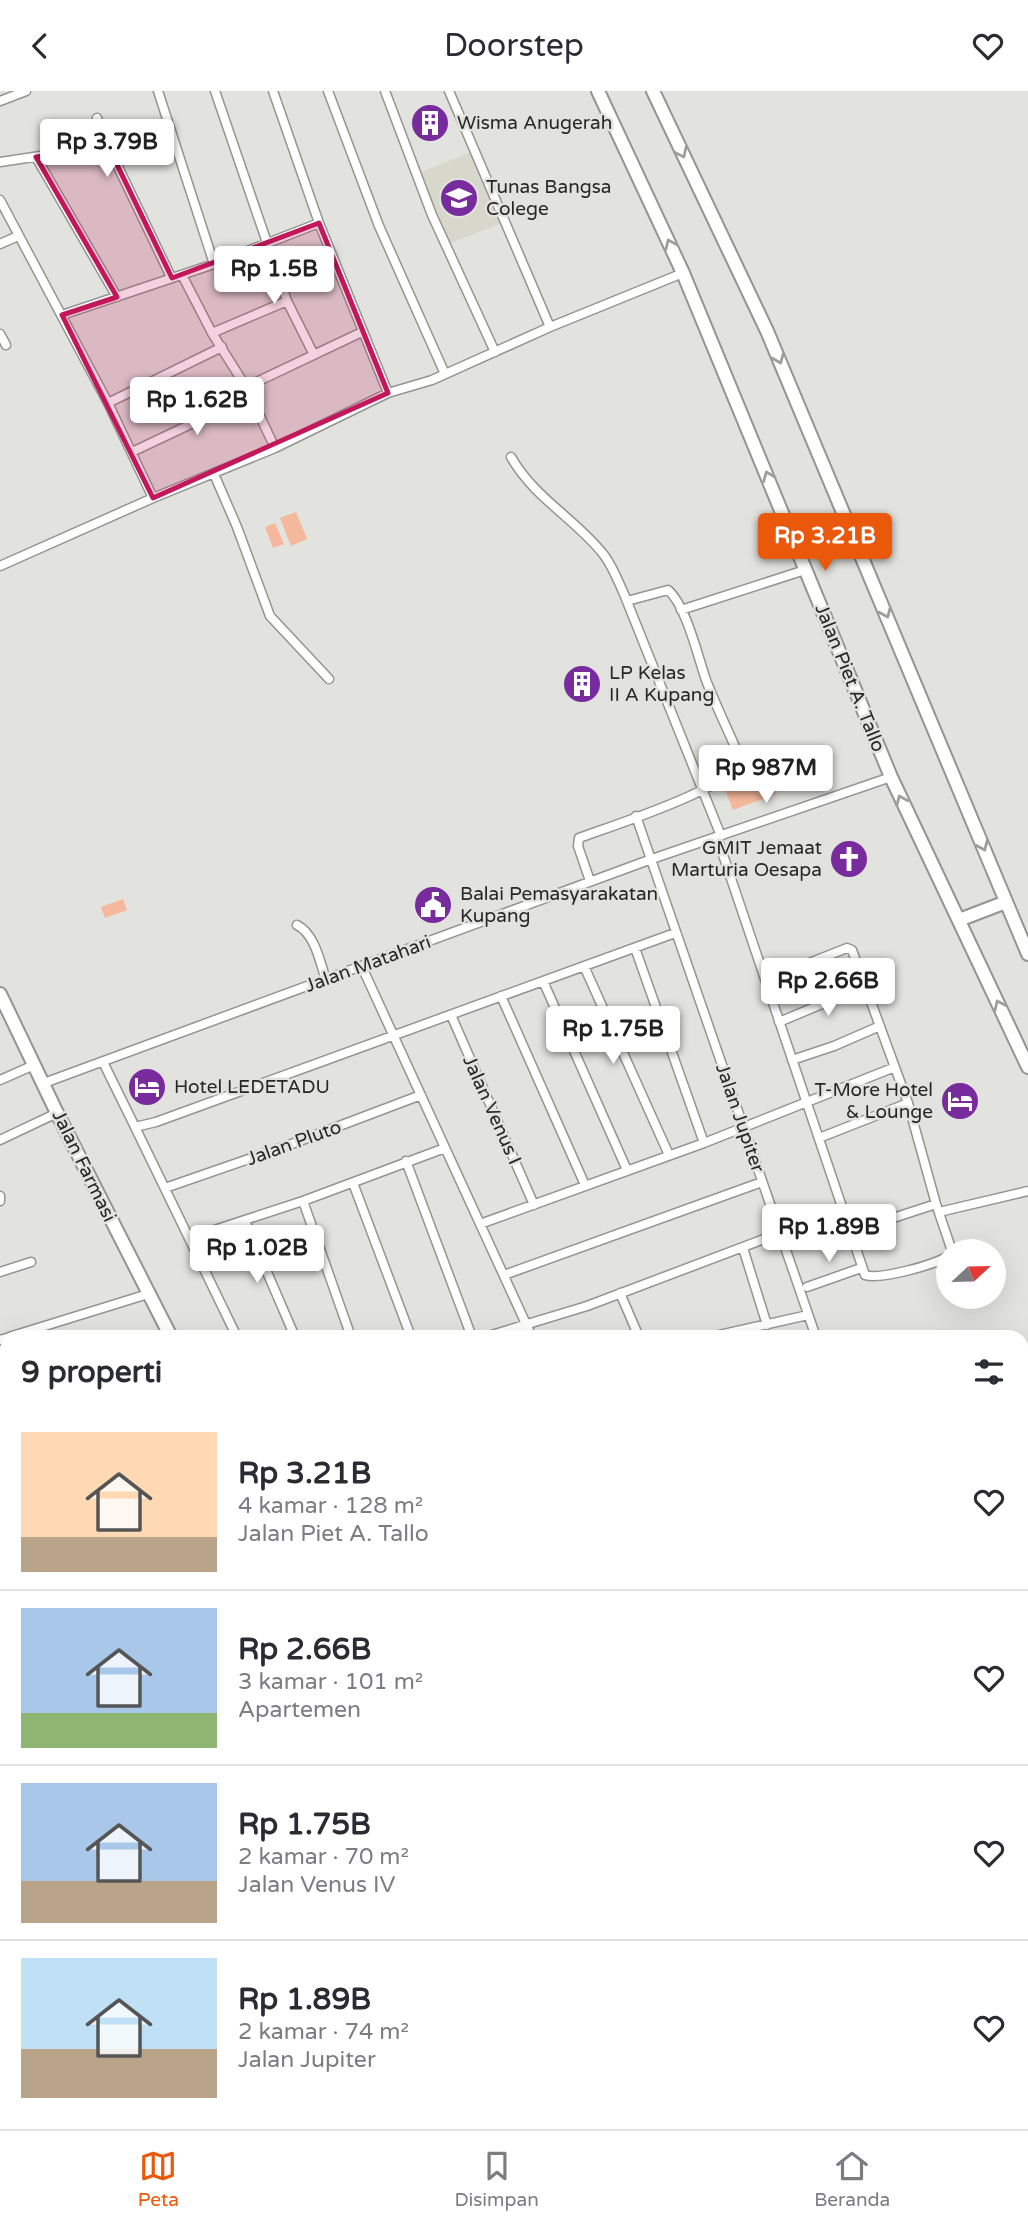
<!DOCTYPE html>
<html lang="id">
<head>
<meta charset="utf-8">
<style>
  :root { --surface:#fff; --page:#f7f7f7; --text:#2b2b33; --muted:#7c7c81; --line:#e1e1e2; --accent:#ea580c }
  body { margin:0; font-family:"Varela Round",sans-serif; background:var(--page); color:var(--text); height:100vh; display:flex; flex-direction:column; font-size:26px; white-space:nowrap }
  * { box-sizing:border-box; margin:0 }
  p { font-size:23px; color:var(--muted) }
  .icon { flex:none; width:38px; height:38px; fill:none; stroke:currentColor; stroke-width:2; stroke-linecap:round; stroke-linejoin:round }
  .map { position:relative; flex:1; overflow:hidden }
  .drawer { position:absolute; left:0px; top:1239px; width:1029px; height:800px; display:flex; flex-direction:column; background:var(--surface); border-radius:21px 21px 0 0; box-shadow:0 7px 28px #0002 }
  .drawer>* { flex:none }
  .needle { width:46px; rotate:68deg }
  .tools { position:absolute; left:936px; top:1148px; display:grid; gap:14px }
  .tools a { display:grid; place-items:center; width:70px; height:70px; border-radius:50%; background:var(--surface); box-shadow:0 7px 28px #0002; font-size:35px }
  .price { position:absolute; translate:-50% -60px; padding:0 16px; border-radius:7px; background:#fff; color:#222; font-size:23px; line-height:46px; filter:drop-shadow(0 2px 4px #0008) }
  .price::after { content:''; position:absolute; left:50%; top:42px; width:21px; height:16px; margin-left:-10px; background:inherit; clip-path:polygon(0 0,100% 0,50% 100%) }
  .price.on { background:var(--accent); color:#fff }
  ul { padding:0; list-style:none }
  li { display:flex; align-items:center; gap:21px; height:175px; padding:0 21px }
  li+li { border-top:2px solid var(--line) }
  li span { display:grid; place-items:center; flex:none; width:196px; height:140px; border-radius:0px; color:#555 }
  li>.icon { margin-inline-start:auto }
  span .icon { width:84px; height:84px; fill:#fffc; stroke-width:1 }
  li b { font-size:30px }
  h2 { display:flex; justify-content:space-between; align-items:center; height:84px; padding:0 21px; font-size:30px }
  header { display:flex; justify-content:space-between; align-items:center; height:91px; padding:0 21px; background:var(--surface); font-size:32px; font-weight:600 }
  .tabs { display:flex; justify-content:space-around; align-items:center; height:98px; border-top:2px solid var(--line); background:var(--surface); font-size:19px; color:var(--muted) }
  .tabs a { display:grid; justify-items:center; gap:4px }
  .tabs .on { color:var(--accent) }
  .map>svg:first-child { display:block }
</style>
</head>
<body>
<header><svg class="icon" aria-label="back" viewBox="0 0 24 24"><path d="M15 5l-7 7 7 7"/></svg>Doorstep<svg class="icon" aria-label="heart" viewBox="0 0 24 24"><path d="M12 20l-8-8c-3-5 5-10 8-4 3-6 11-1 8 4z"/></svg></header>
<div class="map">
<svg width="1028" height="2038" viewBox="0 0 1028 2038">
  <rect width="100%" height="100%" fill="#e2e2de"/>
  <path fill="#d7d7cc" d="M471,61L501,132L446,154L417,83Z"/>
  <path fill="#f6b89c" d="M296,421L307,448L291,455L280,427Z
    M275,432L284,453L273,457L265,436Z
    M768,682L776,703L733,719L725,698Z
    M123,808L127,819L105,827L101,816Z
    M1022,1312L1028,1321V1484L1022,1553Z
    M7,1596V2032H1022V2003L1028,2016V2038H0V1599Z"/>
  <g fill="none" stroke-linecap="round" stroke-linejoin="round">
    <defs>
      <path id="street" d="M158,0L214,173
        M215,0L287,210L314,264
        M273,0L319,132
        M328,0L379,135L445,283
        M385,0L432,124L495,261
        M449,0L550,236
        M0,10L26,0
        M97,27L109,57
        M36,66L117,206
        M0,71L93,57H109L171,186
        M0,109L108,312L153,407
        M0,153L18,145
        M182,184L212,242L246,296L275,357
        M62,224L214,173L319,132L388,302
        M212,242L287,210
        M0,243L6,254
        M246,296L362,241
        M108,312L222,256
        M132,361L250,305
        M511,366C534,407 576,428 604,464C613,476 618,490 624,503L721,745
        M214,383L237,436L270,525L329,588
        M0,475L153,407L275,357L388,302L432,289L550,236L683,182
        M681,519L805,479
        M636,725L816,1246
        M717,746L865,1184C880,1189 934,1174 948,1165
        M590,790L578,755L579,747C612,735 721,700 738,674L739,665C728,639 716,615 706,589C698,566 686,514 668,499L627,510
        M297,834C315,843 320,871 326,889
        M635,857L704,1052L895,976
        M584,875L669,1064
        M362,876L532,1246
        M766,889L847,857L852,859L908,1012L936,1113
        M543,890L627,1079
        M501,905L585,1094
        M451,924L534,1114
        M779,931L865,895
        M792,969L834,955L880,935
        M103,971L135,1036L156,1031L675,842
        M0,989L34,974
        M44,992L649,769L891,686
        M135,1036L237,1246
        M819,1047L908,1012
        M0,1049L57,1022
        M406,1070L472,1246
        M353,1092L411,1246
        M165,1097L289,1054L421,1004
        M0,1105V1110
        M303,1110L351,1246
        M939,1121L1028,1100
        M245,1130L295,1246
        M480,1133L704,1052
        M850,1141L936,1113L952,1160
        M190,1147L303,1110L445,1057
        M743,1157L767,1234
        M0,1181L31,1171
        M504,1184L762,1091
        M807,1196L861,1177
        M620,1202L639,1246
        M9,1246L148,1203
        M485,1246L587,1215L780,1142
        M710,1246L808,1224
        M0,1249L7,1247
        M0,1294L7,1308
        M0,1410L7,1409
        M0,1455L7,1453"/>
      <path id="secondary" d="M598,0L683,182L891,686L1028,976
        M653,0L767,240L1028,863
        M959,829L1006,811
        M0,903L57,1022L171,1246"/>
      <path id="highway" d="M1022,1268L1028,1265
        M1022,1291H1028
        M0,1565L7,1562
        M0,1581L7,1578
        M1022,1728L1028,1613
        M1022,1985L1028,1998"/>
    </defs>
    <use href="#street" stroke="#949591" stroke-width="11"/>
    <use href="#secondary" stroke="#949591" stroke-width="16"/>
    <use href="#highway" stroke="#bebebe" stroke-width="19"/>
    <use href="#street" stroke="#fff" stroke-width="8"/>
    <use href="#secondary" stroke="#fff" stroke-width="12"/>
    <use href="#highway" stroke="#a3d994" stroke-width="16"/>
  </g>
  <defs><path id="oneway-chevron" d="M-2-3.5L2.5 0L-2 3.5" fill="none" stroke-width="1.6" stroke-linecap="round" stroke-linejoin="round" transform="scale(1.75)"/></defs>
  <g stroke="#9e9e9d">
    <use href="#oneway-chevron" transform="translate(682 62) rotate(65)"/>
    <use href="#oneway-chevron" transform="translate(670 153) rotate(-114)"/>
    <use href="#oneway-chevron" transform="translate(779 268) rotate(68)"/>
    <use href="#oneway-chevron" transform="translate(768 385) rotate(-112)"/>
    <use href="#oneway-chevron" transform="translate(886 522) rotate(67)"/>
    <use href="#oneway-chevron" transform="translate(901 709) rotate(-114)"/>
    <use href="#oneway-chevron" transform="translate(983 755) rotate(67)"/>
    <use href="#oneway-chevron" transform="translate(999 914) rotate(-115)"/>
  </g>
  <path fill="#c2185b" fill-opacity="0.2" stroke="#c2185b" stroke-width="5" stroke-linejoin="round" d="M109,57L172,187L319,132L388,302L153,407L62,224L117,206L36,66Z"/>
  <defs>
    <symbol id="building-disc" viewBox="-11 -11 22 22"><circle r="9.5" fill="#782b9c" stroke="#e2e2de"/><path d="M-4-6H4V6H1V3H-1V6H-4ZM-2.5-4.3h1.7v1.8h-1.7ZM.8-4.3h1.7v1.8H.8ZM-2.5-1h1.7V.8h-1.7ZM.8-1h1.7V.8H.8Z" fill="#fff"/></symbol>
    <symbol id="school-disc" viewBox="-11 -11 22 22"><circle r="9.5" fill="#782b9c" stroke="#e2e2de"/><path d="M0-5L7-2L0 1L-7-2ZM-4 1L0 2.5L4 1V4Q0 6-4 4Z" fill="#fff"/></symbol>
    <symbol id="church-disc" viewBox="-11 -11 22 22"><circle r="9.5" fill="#782b9c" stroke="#e2e2de"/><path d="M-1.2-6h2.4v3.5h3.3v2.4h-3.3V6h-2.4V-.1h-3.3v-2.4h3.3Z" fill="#fff"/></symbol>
    <symbol id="civic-disc" viewBox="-11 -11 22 22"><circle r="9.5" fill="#782b9c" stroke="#e2e2de"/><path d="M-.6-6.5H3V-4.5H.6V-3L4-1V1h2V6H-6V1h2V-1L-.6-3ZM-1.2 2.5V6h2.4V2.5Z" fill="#fff"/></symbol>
    <symbol id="hotel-disc" viewBox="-11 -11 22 22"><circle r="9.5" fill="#782b9c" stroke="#e2e2de"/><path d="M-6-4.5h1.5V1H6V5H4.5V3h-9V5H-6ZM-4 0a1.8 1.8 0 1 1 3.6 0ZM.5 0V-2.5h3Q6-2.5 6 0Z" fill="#fff"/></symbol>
  </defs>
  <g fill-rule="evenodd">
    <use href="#building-disc" x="408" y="10" width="44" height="44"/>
    <use href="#school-disc" x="437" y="85" width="44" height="44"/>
    <use href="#building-disc" x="560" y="571" width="44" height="44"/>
    <use href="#church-disc" x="827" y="746" width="44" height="44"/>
    <use href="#civic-disc" x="411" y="792" width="44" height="44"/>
    <use href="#hotel-disc" x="125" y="974" width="44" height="44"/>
    <use href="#hotel-disc" x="938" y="988" width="44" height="44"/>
  </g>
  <g text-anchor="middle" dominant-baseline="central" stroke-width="5" stroke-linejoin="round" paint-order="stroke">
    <g font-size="19" fill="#272726" stroke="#e2e2de" text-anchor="start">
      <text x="457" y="32">Wisma Anugerah</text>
      <text x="486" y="96">Tunas Bangsa<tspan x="486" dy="22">Colege</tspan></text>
      <text x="609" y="582">LP Kelas<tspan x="609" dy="22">II A Kupang</tspan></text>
      <text x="822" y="757" text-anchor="end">GMIT Jemaat<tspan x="822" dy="22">Marturia Oesapa</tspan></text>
      <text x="460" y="803">Balai Pemasyarakatan<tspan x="460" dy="22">Kupang</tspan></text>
      <text x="174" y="996">Hotel LEDETADU</text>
      <text x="933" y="999" text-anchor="end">T-More Hotel<tspan x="933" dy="22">&amp; Lounge</tspan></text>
    </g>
    <g font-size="19" fill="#272726" stroke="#e2e2de">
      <text transform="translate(850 587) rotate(68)">Jalan Piet A. Tallo</text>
      <text transform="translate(368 873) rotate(-20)">Jalan Matahari</text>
      <text transform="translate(492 1019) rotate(66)">Jalan Venus I</text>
      <text transform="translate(740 1027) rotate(71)">Jalan Jupiter</text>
      <text transform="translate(294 1052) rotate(-20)">Jalan Pluto</text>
      <text transform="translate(84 1075) rotate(64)">Jalan Farmasi</text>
    </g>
  </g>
</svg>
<div class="tools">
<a><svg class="needle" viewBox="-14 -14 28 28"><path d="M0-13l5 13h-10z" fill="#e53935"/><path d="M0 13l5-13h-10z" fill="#7c7c81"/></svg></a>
</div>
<b class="price" style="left:107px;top:88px">Rp 3.79B</b>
<b class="price" style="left:274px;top:215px">Rp 1.5B</b>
<b class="price" style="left:197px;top:346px">Rp 1.62B</b>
<b class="price on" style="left:825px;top:482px">Rp 3.21B</b>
<b class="price" style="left:766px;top:714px">Rp 987M</b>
<b class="price" style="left:828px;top:927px">Rp 2.66B</b>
<b class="price" style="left:613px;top:975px">Rp 1.75B</b>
<b class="price" style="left:829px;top:1173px">Rp 1.89B</b>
<b class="price" style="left:257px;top:1194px">Rp 1.02B</b>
<section class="drawer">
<h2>9 properti<svg class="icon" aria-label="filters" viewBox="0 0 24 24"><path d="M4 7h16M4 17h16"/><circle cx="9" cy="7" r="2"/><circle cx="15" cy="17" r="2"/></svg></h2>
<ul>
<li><span style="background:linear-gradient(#ffd9b3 75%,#b9a48a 0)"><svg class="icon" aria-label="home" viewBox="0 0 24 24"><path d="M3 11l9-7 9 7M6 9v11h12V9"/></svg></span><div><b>Rp 3.21B</b><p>4 kamar · 128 m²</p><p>Jalan Piet A. Tallo</p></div><svg class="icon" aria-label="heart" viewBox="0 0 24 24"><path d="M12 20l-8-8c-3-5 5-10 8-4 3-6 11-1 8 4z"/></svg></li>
<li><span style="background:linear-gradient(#a9c7e8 75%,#8fb573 0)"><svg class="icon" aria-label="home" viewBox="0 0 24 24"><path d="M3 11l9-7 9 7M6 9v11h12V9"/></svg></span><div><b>Rp 2.66B</b><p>3 kamar · 101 m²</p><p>Apartemen</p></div><svg class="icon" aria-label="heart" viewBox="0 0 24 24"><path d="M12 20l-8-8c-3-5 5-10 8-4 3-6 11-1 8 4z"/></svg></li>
<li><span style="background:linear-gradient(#a9c7e8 70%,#b9a48a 0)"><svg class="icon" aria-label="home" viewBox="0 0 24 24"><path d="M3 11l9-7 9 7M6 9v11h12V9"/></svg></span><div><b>Rp 1.75B</b><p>2 kamar · 70 m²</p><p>Jalan Venus IV</p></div><svg class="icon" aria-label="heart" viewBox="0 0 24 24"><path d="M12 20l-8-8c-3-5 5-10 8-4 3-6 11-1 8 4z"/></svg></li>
<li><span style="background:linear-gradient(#bfe0f5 65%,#b9a48a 0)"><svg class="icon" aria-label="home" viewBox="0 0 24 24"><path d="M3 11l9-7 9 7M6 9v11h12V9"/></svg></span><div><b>Rp 1.89B</b><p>2 kamar · 74 m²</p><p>Jalan Jupiter</p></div><svg class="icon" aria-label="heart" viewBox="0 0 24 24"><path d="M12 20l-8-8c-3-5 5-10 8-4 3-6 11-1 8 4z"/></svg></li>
</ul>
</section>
</div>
<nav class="tabs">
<a class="on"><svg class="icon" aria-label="map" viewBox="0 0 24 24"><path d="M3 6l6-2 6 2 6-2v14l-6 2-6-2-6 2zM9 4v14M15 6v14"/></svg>Peta</a>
<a><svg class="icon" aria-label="saved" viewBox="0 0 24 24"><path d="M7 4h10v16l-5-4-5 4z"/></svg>Disimpan</a>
<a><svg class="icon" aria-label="home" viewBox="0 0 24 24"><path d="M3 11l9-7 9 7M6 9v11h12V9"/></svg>Beranda</a>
</nav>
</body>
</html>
